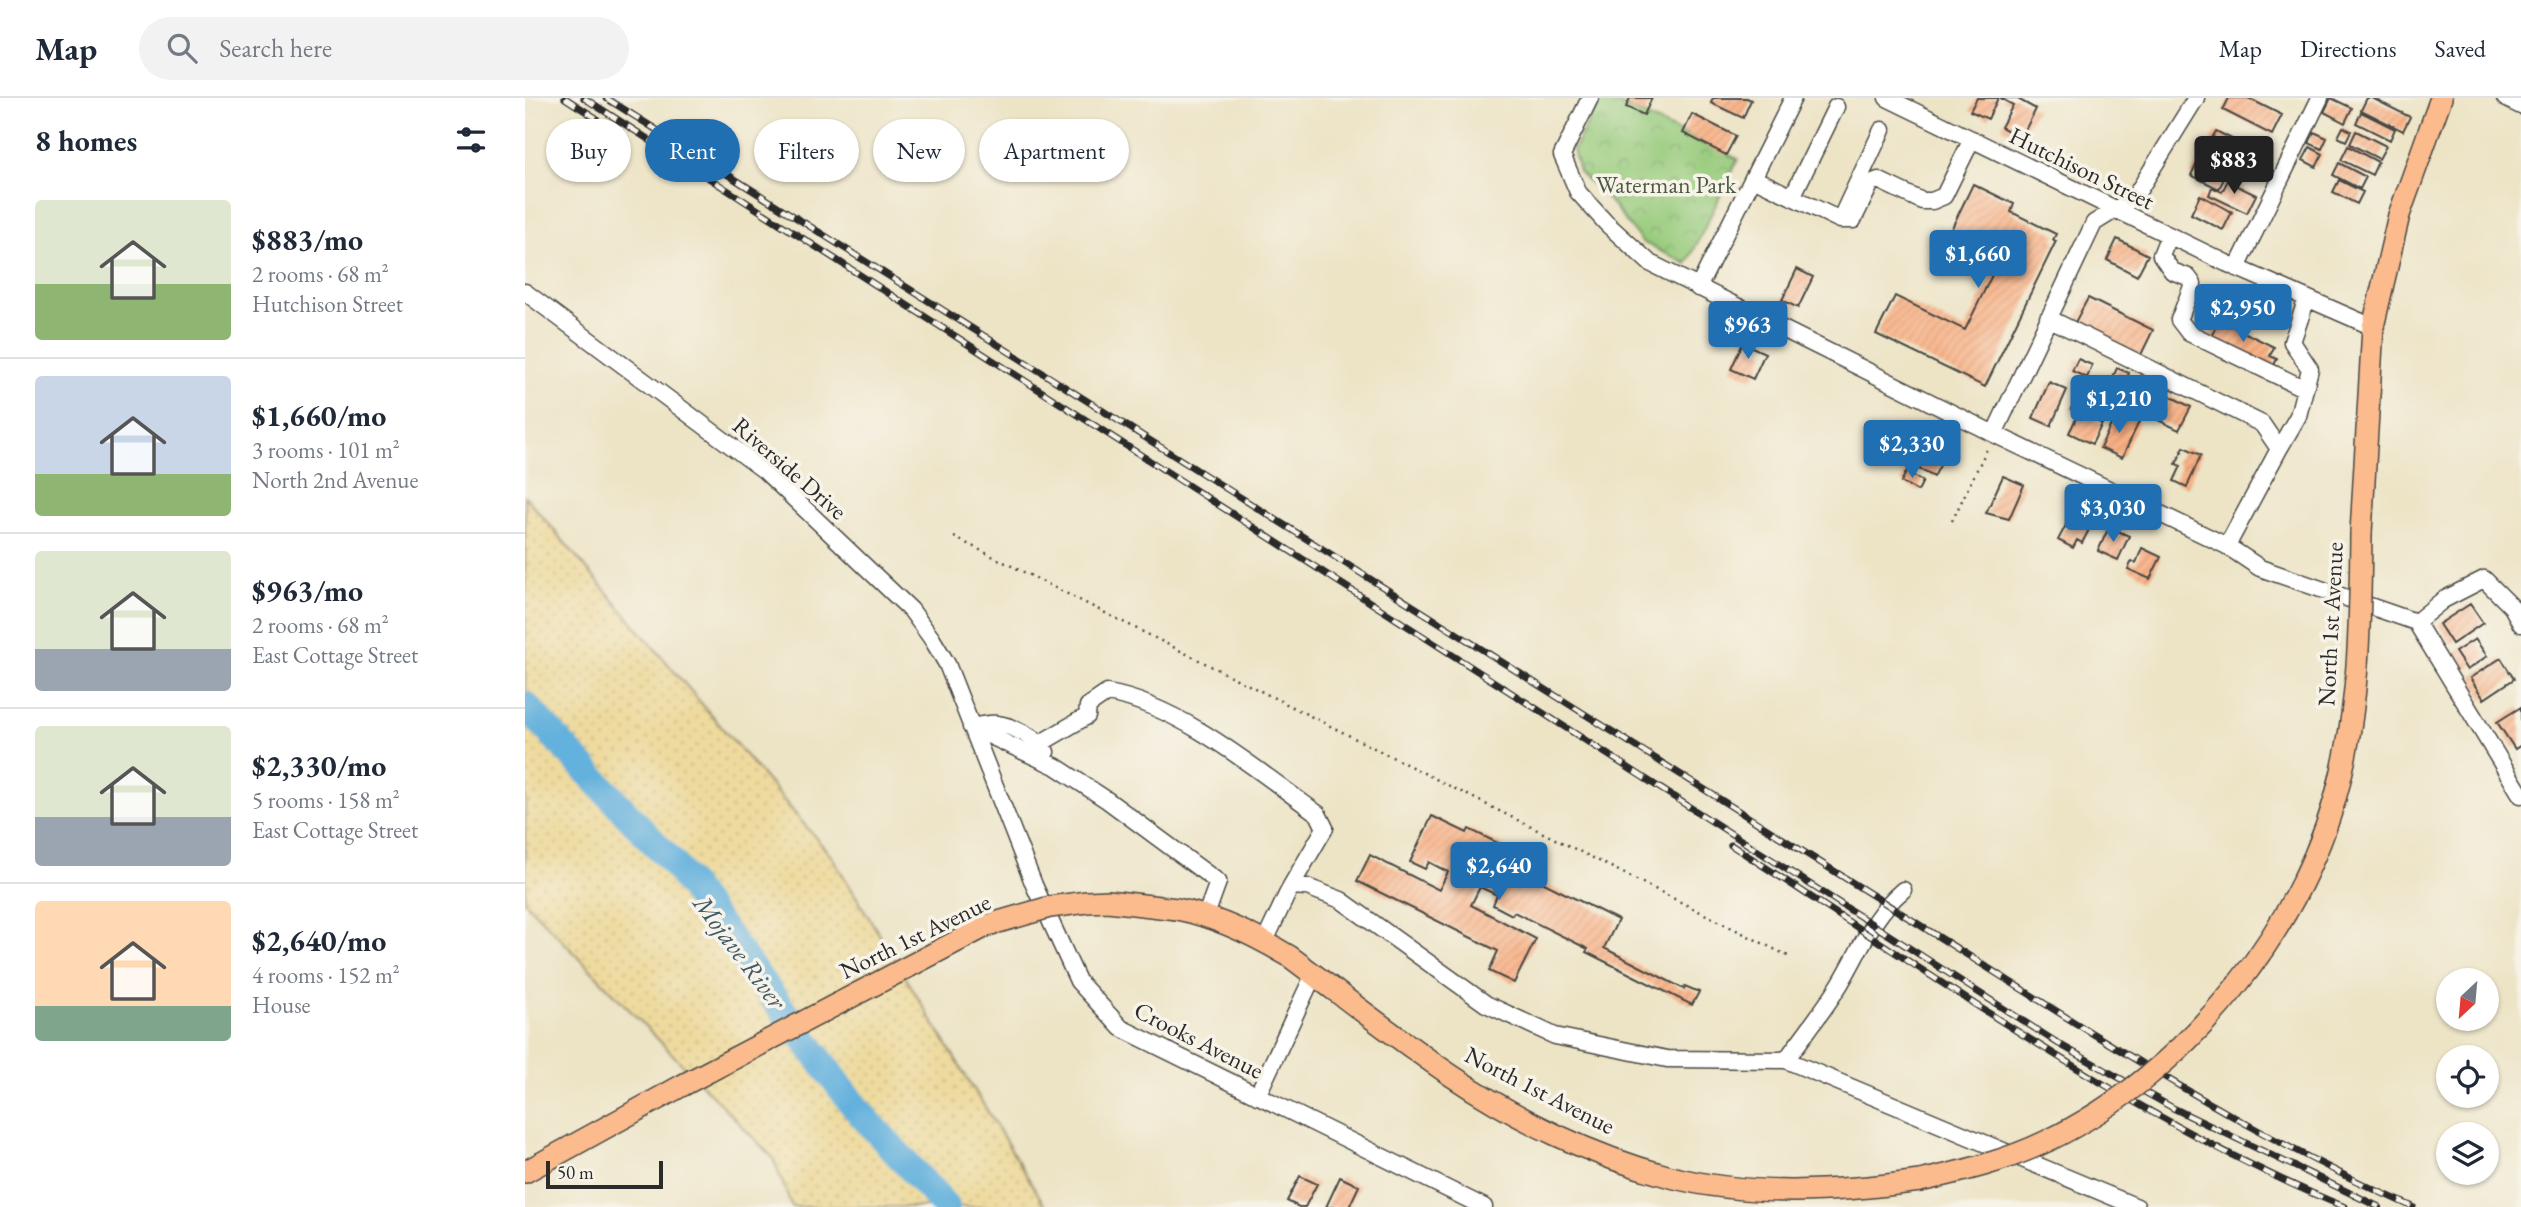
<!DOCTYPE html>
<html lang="en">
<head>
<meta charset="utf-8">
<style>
  :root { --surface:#fff; --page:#f2f2f3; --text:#1f2937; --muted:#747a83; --line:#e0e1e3; --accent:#1f6fb2 }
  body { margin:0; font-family:"EB Garamond",serif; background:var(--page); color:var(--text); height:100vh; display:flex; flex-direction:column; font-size:26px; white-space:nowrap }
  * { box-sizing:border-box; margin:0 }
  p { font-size:23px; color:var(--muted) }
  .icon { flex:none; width:38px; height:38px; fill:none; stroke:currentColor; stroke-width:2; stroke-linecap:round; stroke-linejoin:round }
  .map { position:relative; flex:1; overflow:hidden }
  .sheet { display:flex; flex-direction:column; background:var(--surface); width:525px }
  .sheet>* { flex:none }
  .guide { position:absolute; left:21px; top:21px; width:665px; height:63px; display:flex; gap:14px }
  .needle { width:46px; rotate:206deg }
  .buttons { position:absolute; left:1911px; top:870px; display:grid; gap:14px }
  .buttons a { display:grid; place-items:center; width:63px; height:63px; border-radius:50%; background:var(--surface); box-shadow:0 2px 5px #0004; font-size:35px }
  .scale { position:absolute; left:21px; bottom:18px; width:117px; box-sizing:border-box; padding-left:7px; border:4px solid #2b2b2b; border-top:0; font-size:19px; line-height:24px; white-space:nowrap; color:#2b2b2b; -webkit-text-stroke:5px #f7f3e8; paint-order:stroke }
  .price { position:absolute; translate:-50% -60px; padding:0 16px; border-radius:7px; background:var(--accent); color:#fff; font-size:23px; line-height:46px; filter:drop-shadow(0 2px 4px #0008) }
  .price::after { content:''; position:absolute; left:50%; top:42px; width:21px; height:16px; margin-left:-10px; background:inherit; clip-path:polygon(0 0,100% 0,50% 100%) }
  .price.on { background:#222; color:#fff }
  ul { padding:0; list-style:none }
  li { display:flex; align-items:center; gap:21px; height:175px; padding:0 35px }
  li+li { border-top:2px solid var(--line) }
  li span { display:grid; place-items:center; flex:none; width:196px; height:140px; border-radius:7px; color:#555 }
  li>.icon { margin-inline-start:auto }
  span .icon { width:84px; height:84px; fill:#fffc; stroke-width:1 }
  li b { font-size:30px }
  h2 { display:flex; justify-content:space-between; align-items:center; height:84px; padding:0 35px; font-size:30px }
  .chip { padding:0 24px; border-radius:32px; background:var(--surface); box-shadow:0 2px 5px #0004; font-size:24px; line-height:63px }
  .chip.on { background:var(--accent); color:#fff }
  header { display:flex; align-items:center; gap:42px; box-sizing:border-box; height:98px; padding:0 35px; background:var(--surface); border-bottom:2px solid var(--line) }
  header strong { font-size:33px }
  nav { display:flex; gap:38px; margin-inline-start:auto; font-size:24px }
  .search { width:490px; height:63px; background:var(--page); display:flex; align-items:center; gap:18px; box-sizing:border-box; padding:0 24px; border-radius:38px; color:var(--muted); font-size:26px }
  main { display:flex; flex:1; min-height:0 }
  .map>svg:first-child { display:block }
</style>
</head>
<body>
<header>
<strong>Map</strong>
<div class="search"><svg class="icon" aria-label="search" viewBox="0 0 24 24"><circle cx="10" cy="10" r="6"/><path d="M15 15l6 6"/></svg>Search here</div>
<nav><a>Map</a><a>Directions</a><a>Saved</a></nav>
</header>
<main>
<section class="sheet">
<h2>8 homes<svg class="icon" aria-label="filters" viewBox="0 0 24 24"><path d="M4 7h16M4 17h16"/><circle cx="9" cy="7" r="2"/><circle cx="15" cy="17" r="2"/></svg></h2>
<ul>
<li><span style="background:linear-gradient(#dfe7d0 60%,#8fb573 0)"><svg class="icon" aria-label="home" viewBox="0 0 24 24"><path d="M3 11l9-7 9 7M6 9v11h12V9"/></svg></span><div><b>$883/mo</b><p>2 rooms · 68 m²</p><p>Hutchison Street</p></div></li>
<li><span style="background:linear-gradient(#c9d6e8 70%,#8fb573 0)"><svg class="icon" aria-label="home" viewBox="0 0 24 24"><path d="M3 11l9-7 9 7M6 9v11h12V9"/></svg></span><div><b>$1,660/mo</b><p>3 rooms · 101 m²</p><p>North 2nd Avenue</p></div></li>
<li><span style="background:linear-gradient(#dfe7d0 70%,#9aa5b1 0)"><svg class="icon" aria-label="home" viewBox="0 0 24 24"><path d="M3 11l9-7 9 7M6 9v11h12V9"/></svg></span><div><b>$963/mo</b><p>2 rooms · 68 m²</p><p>East Cottage Street</p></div></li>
<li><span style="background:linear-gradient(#dfe7d0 65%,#9aa5b1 0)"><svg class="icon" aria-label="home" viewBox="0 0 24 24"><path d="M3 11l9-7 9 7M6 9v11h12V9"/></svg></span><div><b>$2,330/mo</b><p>5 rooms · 158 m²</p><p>East Cottage Street</p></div></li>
<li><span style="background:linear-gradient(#ffd9b3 75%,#7fa58c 0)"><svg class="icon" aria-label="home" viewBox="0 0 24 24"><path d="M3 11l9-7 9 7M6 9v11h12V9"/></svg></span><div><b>$2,640/mo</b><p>4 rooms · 152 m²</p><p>House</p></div></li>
</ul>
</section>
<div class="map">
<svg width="1996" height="1109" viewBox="0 0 1996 1109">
  <defs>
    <pattern id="sand-dots" width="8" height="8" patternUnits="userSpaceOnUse" patternTransform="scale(1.75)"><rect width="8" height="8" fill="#eeda9e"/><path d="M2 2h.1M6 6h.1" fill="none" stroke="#cb8" stroke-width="1.8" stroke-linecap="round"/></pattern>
    <pattern id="park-crowns" width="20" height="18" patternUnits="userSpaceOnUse" patternTransform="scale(1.75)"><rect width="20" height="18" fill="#97cb7c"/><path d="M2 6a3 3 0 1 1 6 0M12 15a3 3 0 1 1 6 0" fill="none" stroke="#82ae6b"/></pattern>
    <pattern id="building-hatch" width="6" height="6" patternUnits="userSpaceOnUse" patternTransform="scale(1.75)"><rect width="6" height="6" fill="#f9b185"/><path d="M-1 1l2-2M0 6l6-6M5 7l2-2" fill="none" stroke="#d69873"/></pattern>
  </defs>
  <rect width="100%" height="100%" fill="#f7f3e8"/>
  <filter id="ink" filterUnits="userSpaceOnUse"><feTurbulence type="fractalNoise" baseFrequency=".0143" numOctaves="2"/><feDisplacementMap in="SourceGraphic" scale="14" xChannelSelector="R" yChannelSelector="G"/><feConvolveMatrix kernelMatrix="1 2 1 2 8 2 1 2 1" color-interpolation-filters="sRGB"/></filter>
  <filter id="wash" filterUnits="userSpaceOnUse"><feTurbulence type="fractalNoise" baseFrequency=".00686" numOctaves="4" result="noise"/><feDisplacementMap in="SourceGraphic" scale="28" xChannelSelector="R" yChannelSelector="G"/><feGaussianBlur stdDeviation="1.57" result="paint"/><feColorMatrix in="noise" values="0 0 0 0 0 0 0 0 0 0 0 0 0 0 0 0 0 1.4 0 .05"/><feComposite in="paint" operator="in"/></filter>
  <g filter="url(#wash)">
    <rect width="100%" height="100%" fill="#ede4c6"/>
    <path fill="url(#sand-dots)" stroke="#8c8264" stroke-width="2" d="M0,398L307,759L521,1109H267L248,1060L0,804Z"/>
    <path fill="url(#park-crowns)" stroke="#617b54" stroke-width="2" d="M1077,0H1081L1213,61L1162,166L1117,144L1087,106L1054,74L1048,52Z"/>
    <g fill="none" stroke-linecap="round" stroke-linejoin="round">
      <path stroke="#63b1dd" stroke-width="28" d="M0,607L148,765L330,1009L421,1109"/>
    </g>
    <g id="blocks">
      <path fill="url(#building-hatch)" d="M1105,0H1127L1119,17L1101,9Z
        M1188,0H1222L1226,2L1218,20L1186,5Z
        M1452,0H1473L1463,21L1445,13Z
        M1475,0H1491L1511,11L1496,40L1476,29L1488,7Z
        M1704,0H1723L1757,17L1747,37L1698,12Z
        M1806,0L1827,10L1820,25L1799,14Z
        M1842,0H1847L1885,19L1878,33L1836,12Z
        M1836,14L1870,31L1865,42L1831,25Z
        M1167,16L1211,38L1201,57L1158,35Z
        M1818,29L1826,33L1821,43L1813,39Z
        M1691,33L1738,57L1728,75L1681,51Z
        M1831,33L1861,48L1854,61L1825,46Z
        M1789,34L1802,40L1797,51L1784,45Z
        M1823,48L1853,64L1847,77L1816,62Z
        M1785,49L1798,56L1791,69L1778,62Z
        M1676,57L1704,70L1694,91L1666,77Z
        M1814,65L1841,79L1835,91L1808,77Z
        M1704,80L1711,84L1710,87L1731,97L1722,115L1684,97L1687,89L1697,94Z
        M1814,82L1838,94L1832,106L1808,94Z
        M1448,86L1489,106L1486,114L1531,136L1528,142L1531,143L1460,289L1351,236L1370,198L1440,232L1473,165L1443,151L1442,154L1420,144Z
        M1675,97L1707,114L1698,132L1666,116Z
        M1592,141L1623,157L1612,178L1582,162Z
        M1272,171L1288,179L1273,210L1257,202Z
        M1563,200L1628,232L1614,261L1548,228Z
        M1694,222L1749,249L1745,258L1752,261L1747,271L1684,243Z
        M1218,245L1240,255L1228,281L1206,271Z
        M1553,261L1567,267L1562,280L1547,273Z
        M1592,270L1604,275L1591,302L1580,297Z
        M1524,284L1542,292L1526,328L1508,320Z
        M1645,298L1666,309L1654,332L1633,322Z
        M1550,304L1573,315L1570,322L1577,326L1567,346L1544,335L1554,314L1546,311Z
        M1592,314L1614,324L1597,360L1575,350Z
        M1407,342L1424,350L1409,379L1392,370Z
        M1659,349L1676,357L1662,389L1649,383L1656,368L1651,366Z
        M1384,369L1391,372L1388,378L1398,383L1393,393L1376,384Z
        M1478,378L1499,387L1484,421L1461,415Z
        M1549,412L1569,422L1557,445L1552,442L1548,450L1533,442Z
        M1584,429L1604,438L1593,462L1573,453Z
        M1617,450L1636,459L1625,481L1603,471L1607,463L1611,465Z
        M1945,506L1958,525L1927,546L1914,526Z
        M1950,541L1962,558L1942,572L1930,554Z
        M1976,560L1989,581L1959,601L1945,580Z
        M1996,609V647L1990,651L1972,624Z
        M907,718L942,735L944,731L979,748L977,752L1011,769L1007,779L1093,822L1079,850L1159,891L1160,888L1174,894L1167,907L1061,854L1063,851L989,814L987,817L968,807L972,797L955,789L946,807L1011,841L989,885L964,873L973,853L832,783L845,757L914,792L923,774L904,764L900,771L885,764Z
        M775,1078L792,1086L780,1109H774L762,1103Z
        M815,1079L834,1088L824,1109H801Z"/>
    </g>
  </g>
  <g filter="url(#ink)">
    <use href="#blocks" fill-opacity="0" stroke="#484742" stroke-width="2"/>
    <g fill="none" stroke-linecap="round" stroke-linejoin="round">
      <defs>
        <path id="minor" d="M1065,0L1037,57L1053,94L1081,125L1125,165L1469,336L1702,448L1735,470L1891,524L1996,697
          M1362,0L1701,165L1848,229
          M1980,0L1996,8
          M1228,80L1315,122H1328L1346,85L1353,82L1397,103H1407L1419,98L1447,41
          M1267,99L1311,9
          M1315,122L1357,32
          M1644,137L1636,157L1647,173L1663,179L1668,186L1654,222L1664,235L1780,291
          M1712,170L1795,0
          M1173,190L1268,0
          M0,194L240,373L386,512L407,541L422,566L509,787L553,883L596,930L959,1109
          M1523,220L1737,326L1754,351L1702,448
          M1469,336L1569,125L1609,100L1671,0
          M1754,351L1773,318L1785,271L1767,244L1782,200
          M1891,524L1918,502L1959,481L1987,509L1996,526
          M448,628C455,628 464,625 472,626C488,628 513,640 521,654
          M446,629L530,668L582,702L693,784L681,817
          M516,645L562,618L563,608L582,595C655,607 733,673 793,716L800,730L766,788
          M740,843L766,788L782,789L816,802L961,906L1030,938L1142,961L1261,962L1612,1109
          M1261,962C1279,937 1299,912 1315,886C1337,850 1345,820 1378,792
          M732,998L789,876"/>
        <path id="major" d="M1836,435L1848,229L1874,117L1916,0
          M652,811C692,819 729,837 764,858C818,898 871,940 927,978C991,1021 1067,1058 1142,1078C1224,1100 1313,1094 1395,1083
          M0,1074L158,987"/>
      </defs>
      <use href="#minor" stroke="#484742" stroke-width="19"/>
      <use href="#major" stroke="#484742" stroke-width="24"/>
      <path stroke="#484742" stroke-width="2.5" stroke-dasharray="2 5" stroke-linecap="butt" d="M1427,423L1463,349
        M429,439L1263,858"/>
      <use href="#minor" stroke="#fff" stroke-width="16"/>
      <use href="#major" stroke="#fbbb8d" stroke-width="21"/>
      <defs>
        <path id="rail" d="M40,0L71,20
          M59,0L1534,946L1648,1010L1854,1109
          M81,0L1552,926C1661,993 1771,1058 1888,1109
          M1206,747C1329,826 1449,909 1575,984C1653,1030 1735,1075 1820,1109"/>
      </defs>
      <use href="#rail" stroke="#2b2b2b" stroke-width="7"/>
      <use href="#rail" stroke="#f7f3e8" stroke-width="4.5" stroke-dasharray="13" stroke-linecap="butt"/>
      <defs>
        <path id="major-bridge" d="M158,987L463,827L525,809L562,804L583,803L652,811
          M1395,1083C1439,1073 1481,1063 1522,1043C1662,976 1784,825 1817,673C1835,594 1835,515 1836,435"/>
      </defs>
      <use href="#major-bridge" stroke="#484742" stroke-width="24" stroke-linecap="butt"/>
      <use href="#major-bridge" stroke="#fbbb8d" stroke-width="21"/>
    </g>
  </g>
  <g text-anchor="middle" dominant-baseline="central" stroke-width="7" stroke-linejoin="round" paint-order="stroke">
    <g font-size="24" fill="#2b2b2b" stroke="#f7f3e8">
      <text transform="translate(1557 70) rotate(26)">Hutchison Street</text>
      <text transform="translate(265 370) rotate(41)">Riverside Drive</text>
      <text transform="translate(1805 526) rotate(-87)">North 1st Avenue</text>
      <text transform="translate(390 838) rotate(-26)">North 1st Avenue</text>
      <text transform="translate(674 942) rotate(27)">Crooks Avenue</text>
      <text transform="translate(1015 992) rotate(27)">North 1st Avenue</text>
    </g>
    <g font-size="24" fill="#4b5b43" stroke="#f7f3e8">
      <text x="1141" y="86">Waterman Park</text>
    </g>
    <g font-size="26" font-style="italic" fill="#3f5a69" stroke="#f7f3e8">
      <text transform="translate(215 854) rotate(53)">Mojave River</text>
    </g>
  </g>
</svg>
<div class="buttons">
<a><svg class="needle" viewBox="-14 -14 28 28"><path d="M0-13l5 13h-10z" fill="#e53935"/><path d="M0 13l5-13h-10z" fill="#747a83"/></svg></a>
<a><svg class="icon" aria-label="locate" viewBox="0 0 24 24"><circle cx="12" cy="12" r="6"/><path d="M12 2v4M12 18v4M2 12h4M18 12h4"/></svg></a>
<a><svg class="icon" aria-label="layers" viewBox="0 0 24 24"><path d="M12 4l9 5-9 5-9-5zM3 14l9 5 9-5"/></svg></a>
</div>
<div class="scale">50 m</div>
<b class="price on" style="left:1709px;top:98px">$883</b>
<b class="price" style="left:1453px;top:192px">$1,660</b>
<b class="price" style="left:1718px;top:246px">$2,950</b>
<b class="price" style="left:1223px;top:263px">$963</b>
<b class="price" style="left:1594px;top:337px">$1,210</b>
<b class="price" style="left:1387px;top:382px">$2,330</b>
<b class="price" style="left:1588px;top:446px">$3,030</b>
<b class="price" style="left:974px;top:804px">$2,640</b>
<div class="guide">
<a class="chip">Buy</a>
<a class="chip on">Rent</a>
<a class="chip">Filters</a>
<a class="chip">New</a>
<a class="chip">Apartment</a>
</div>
</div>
</main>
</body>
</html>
